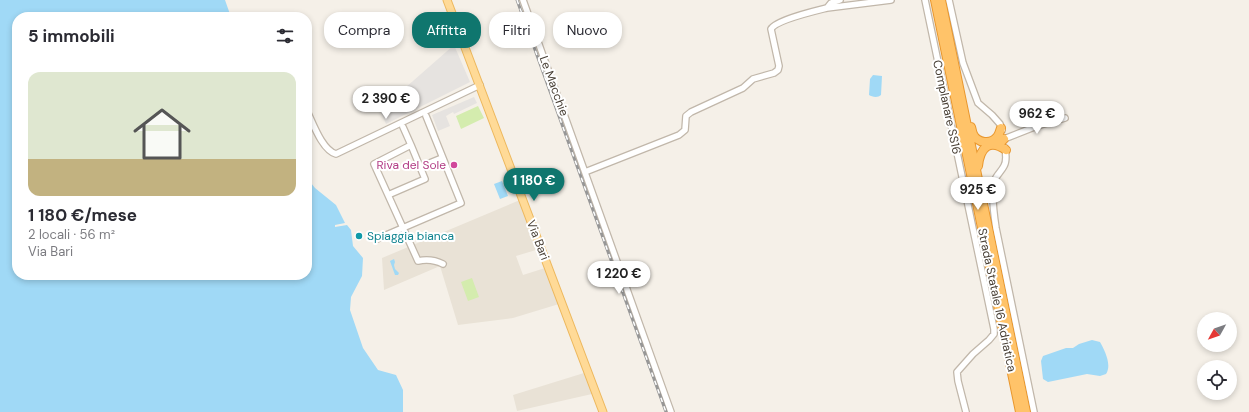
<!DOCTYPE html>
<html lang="it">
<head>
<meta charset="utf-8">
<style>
  :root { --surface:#fff; --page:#f7f7f7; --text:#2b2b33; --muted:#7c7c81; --accent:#0f766e }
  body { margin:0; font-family:"DM Sans",sans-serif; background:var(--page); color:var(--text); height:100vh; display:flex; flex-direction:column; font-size:15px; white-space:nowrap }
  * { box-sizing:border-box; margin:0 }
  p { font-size:13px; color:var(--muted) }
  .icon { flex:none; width:22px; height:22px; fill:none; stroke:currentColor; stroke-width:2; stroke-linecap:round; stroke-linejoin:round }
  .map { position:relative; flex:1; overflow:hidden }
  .side { position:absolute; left:12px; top:12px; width:300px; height:268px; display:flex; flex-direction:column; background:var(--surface); border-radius:16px; box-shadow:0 2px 6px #0003 }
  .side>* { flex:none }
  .hud { position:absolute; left:324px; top:12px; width:380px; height:36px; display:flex; gap:8px }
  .needle { width:26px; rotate:230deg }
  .buttons { position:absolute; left:1197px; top:312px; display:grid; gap:8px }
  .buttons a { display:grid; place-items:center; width:40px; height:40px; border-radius:50%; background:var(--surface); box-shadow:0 2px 6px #0003; font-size:20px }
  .price { position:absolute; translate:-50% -34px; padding:0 9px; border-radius:14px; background:#fff; color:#222; font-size:13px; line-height:26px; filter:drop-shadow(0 1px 2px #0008) }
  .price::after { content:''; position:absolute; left:50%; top:24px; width:12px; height:9px; margin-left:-6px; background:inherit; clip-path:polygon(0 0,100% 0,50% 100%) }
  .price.current { background:var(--accent); color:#fff }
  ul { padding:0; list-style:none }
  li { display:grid; align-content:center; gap:8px; height:212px; padding:0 16px }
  li span { display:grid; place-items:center; height:124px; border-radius:12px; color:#555 }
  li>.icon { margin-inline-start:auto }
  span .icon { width:72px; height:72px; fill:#fffc; stroke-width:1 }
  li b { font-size:17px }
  h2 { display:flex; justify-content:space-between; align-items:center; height:48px; padding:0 16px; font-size:17px }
  .tag { padding:0 14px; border-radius:16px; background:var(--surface); box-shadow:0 2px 6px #0003; font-size:14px; line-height:36px }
  .tag.current { background:var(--accent); color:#fff }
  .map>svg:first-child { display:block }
</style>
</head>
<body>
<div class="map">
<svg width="1249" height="412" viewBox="0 0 1249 412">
  <rect width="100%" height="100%" fill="#f5f0e8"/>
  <path fill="#e9e2d6" d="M520,200L537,245L534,246L536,250L516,256L523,275L545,268L559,304L513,318L458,325L440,266L384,290L382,258Z
    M584,373L592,394L517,411L513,395Z"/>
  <path fill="#d4ecae" d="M478,106L484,118L461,129L456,116Z
    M472,278L479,297L468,301L461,282Z"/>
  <path fill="#e6e3e0" d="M454,45L470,82L386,124L380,110Z
    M474,97L477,103L454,114L453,112L446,116L450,126L438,131L432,115Z"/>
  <path fill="#a0d9f6" d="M0,0H225L231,17H17V275H307V178L315,188L336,205L345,223L335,225V227L347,225L351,230L353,246L363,258L362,276L351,297L350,310L363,348L378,370L396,375L403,390V412H0Z
    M873,75L882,76L881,95C878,98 872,97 869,95L870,79Z
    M502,181L508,196L500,199L494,184Z
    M394,259L395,262L394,265L395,269L399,273L398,275H395L390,261Z
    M1092,340L1100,342C1105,351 1112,365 1106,374L1100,376L1087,374L1048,382L1043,379L1041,361L1043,356L1066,348H1073L1079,344Z"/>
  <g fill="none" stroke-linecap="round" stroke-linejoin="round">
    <defs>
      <path id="minor" d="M523,0L671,412
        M840,0L831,3L827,8L891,0
        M925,0L994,329V334L989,340L973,354L957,372L958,381L966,412
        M949,0L963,63L978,103L992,115L1000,124L1002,130
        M307,111C313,123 322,150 336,154L480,85
        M403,127L411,145
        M1004,139L1037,126L1065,118
        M1005,148C1006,154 1007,161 1004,166C1001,172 996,175 994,182C991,195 994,215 996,228L1034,412
        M420,167L442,158
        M585,172L679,135L685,130L686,116L691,112L743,88L753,79L774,73L778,70L779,66L771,29C776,20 815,11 827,8
        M388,195L425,179L411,145L374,164L418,261C427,259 435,260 443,264
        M377,239L461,203L426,116"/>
      <path id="major" d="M447,0L603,412"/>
      <path id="highway" d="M935,0L1020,412
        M941,0L1026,412
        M971,127C972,130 972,132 973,134C977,143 991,145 997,137C999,135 1000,131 1001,128
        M998,145L1004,139
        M978,166C980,148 989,138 1006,150"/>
    </defs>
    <use href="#minor" stroke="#c1b7aa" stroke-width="8"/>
    <use href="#major" stroke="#edb85e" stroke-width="9"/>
    <use href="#highway" stroke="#e9972e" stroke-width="10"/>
    <use href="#minor" stroke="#fff" stroke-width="5.5"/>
    <use href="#major" stroke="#ffda97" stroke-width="7"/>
    <use href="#highway" stroke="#ffc369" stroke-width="8"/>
    <defs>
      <path id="rail" d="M517,0L666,412"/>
    </defs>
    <use href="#rail" stroke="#979797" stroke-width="3"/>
    <use href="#rail" stroke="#fff" stroke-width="1.5" stroke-dasharray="4.5" stroke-linecap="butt"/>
  </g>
  <circle fill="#d1479c" stroke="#fff" stroke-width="1.5" cx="454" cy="165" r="4"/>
  <circle fill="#0f9aa8" stroke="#fff" stroke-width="1.5" cx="359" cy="236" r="4"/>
  <g text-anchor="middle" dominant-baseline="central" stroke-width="4" stroke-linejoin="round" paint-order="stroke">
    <g font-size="12" fill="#494036" stroke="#fff">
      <text transform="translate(554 86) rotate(70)">Le Macchie</text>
      <text transform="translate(947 107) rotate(78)">Complanare SS16</text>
      <text transform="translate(538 240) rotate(69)">Via Bari</text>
      <text transform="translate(997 300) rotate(78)">Strada Statale 16 Adriatica</text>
    </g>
    <g font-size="12" fill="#b23c85" stroke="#fff" text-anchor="end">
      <text x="446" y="165">Riva del Sole</text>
    </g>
    <g font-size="12" fill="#0d838f" stroke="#fff" text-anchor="start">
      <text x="367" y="236">Spiaggia bianca</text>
    </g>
  </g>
</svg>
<div class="buttons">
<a><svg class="needle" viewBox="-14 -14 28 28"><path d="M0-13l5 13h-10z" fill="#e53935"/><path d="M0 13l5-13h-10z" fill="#7c7c81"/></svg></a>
<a><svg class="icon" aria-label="locate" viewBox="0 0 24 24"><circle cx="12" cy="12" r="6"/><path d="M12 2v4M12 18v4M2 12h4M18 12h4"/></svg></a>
</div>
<b class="price" style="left:386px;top:120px">2 390 €</b>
<b class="price" style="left:1037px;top:135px">962 €</b>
<b class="price current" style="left:534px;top:202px">1 180 €</b>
<b class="price" style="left:978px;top:211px">925 €</b>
<b class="price" style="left:619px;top:295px">1 220 €</b>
<div class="hud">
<a class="tag">Compra</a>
<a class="tag current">Affitta</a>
<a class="tag">Filtri</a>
<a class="tag">Nuovo</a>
</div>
<section class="side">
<h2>5 immobili<svg class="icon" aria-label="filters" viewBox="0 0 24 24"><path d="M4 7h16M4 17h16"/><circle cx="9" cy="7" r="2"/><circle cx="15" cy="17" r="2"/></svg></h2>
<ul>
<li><span style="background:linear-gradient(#dfe7d0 70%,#c2b280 0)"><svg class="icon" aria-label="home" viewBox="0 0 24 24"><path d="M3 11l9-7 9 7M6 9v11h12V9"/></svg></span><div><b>1 180 €/mese</b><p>2 locali · 56 m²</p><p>Via Bari</p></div></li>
</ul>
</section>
</div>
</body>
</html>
